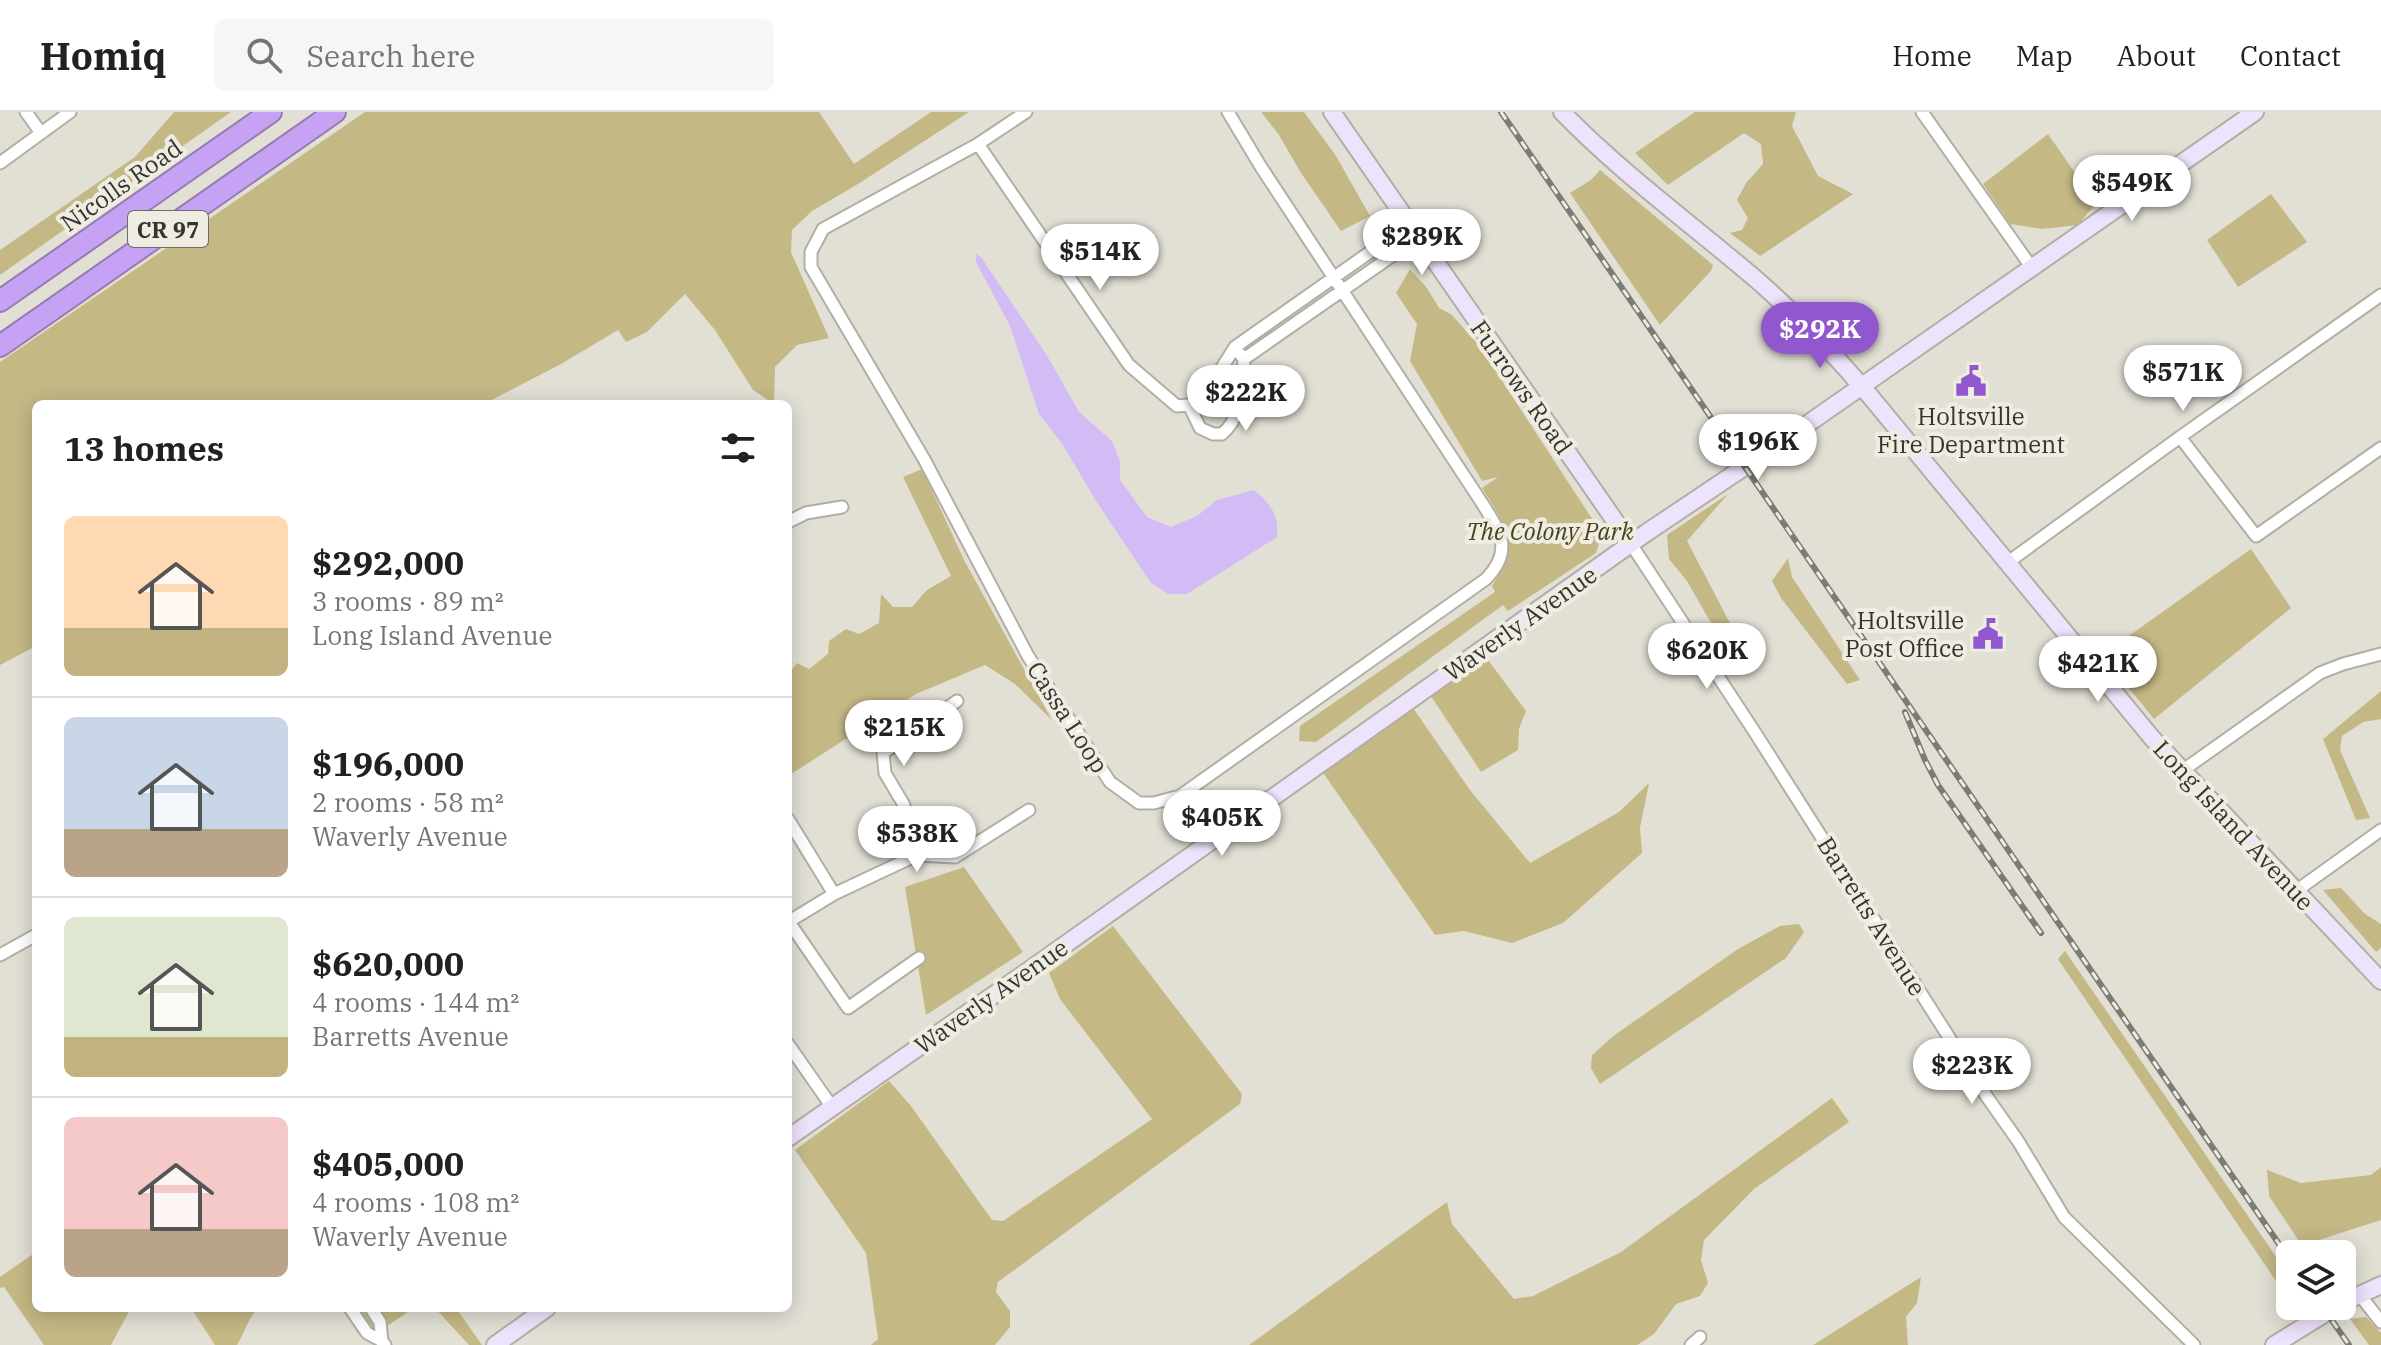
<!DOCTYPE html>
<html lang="en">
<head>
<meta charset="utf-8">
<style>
  :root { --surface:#fff; --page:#f6f6f6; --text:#202124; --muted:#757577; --line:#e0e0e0; --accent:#9057ce }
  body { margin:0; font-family:"IBM Plex Serif",serif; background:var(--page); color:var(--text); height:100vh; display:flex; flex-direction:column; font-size:30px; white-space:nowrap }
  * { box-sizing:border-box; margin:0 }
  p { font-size:26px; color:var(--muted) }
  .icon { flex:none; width:44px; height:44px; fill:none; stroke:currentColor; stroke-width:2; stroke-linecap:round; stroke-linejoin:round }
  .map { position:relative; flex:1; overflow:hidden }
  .side { position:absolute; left:32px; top:288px; width:760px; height:912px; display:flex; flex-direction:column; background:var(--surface); border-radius:12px; box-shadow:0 4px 20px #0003 }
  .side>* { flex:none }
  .buttons { position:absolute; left:2276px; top:1128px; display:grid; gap:16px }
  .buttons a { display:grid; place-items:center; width:80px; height:80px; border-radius:12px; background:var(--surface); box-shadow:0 4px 20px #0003; font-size:40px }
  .price { position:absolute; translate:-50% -68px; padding:0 18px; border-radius:28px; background:#fff; color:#222; font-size:26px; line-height:52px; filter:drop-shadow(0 2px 4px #0008) }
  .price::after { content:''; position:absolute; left:50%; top:48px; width:24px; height:18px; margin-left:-12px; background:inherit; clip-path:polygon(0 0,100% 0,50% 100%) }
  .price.active { background:var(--accent); color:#fff }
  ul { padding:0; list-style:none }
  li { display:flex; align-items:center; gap:24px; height:200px; padding:0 32px }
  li+li { border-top:2px solid var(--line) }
  li span { display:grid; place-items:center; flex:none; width:224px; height:160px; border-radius:12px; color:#555 }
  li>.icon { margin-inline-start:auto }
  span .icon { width:96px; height:96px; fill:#fffc; stroke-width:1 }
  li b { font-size:34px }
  h2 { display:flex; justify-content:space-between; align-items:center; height:96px; padding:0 32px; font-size:34px }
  header { display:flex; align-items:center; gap:48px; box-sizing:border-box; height:112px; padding:0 40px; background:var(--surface); border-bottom:2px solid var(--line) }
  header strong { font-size:38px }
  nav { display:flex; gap:44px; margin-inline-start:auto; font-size:28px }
  .search { width:560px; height:72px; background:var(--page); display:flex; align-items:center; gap:20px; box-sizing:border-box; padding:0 28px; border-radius:12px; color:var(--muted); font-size:30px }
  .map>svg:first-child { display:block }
</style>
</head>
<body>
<header>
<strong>Homiq</strong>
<div class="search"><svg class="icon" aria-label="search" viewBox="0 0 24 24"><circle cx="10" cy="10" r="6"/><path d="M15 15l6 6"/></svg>Search here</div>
<nav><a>Home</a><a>Map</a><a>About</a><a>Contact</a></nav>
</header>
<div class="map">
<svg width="2381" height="1233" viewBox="0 0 2381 1233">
  <rect width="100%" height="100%" fill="#e2e0d5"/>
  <path fill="#c4b885" d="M174,0H231L0,163V138L135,45Z
    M365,0H819L854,52L931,0H969L858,72L812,99L792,118L791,140L829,226L797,233L775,255L774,292L753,278L715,218L685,182L647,220L626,230L618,218L561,252L484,292H36V534L0,553V250Z
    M1261,0H1304L1336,44L1370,104L1341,119L1301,61L1279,23Z
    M1695,0H1796L1792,14L1818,64L1853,82L1760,144L1730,121L1742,118L1748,106L1737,88L1746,71L1763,52L1761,32L1744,21L1668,73L1635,41Z
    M2048,22L2096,91L2078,113L2042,117L2010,112L1983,72Z
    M1600,58L1713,153L1711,159L1660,213L1570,81L1591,68Z
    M2271,82L2307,130L2238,175L2207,128Z
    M1410,157L1427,176L1439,196L1452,203L1480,235L1602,422L1596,441L1508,499L1503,493L1316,630L1299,629L1300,614L1495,480L1492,474C1520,432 1506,414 1482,376L1498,365L1482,369L1410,249L1417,212L1396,181Z
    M922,357L964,448L1052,608L1015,572L985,553L916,582L788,664V562L797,551L809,557L828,542L829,529L846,517L859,522L879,511L881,482L893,495H912L927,478L951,464L903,365Z
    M1728,382L1687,429L1742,534L1727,539L1687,469L1669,447L1667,423Z
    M2251,437L2291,496L2154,607L2102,543Z
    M1788,446L1792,465L1860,568L1847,572L1781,486L1772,469Z
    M1488,548L1526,599L1519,617L1518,638L1481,660L1431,584Z
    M2381,579V607L2363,610L2342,624L2340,638L2370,706L2356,708L2323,627Z
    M1413,596L1470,678L1530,751L1619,700L1649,671L1640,716L1642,741L1563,811L1512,831L1464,819L1435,823L1322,659Z
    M964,755L1023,840L926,903L905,775Z
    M2341,776L2365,802L2381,812V836L2376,840L2323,778Z
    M1799,812L1804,820L1786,846L1600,972L1591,956L1592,943L1616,922L1738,837L1780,814Z
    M1113,814L1242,982L1240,992L998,1170L996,1180L1010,1199V1215L995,1233H871L878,1227L866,1141L795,1038L889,969L911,994L992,1108L1003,1109L1152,1007L1060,887L1049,861Z
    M2065,839L2288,1162L2276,1169L2058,847Z
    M1832,986L1849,1010L1754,1077L1704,1128L1701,1148L1708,1171L1700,1184L1676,1192L1654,1222L1637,1233H1249L1447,1090L1452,1112L1514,1187L1533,1184L1621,1140Z
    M2381,1055V1108L2316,1129L2305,1138L2269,1084L2267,1058L2301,1071L2371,1063Z
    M36,1140V1196H131L111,1233H44L4,1175L0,1176V1165Z
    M1921,1165L1917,1191L1906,1205L1908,1233H1813Z
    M191,1196H258C248,1206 245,1220 237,1233H215Z
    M350,1196H371L375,1202L379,1196H414L381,1218L382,1229Z
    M435,1196H456L482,1233H469Z
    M2366,1205L2381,1221V1233H2369L2350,1207Z"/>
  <path fill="#d3bbf6" d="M976,142L981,145L1046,242L1079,300L1112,329L1120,349V368L1147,405L1171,415L1197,404L1217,388L1254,378C1271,392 1279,403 1277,425L1187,482H1168L1151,471L1096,389L1063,333L1039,302L1010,214L976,150Z"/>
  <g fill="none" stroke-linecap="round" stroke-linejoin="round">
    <defs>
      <path id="street" d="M26,0L41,21
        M1026,0L978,32L823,117L811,140V155L924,347L1028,544L1110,670L1139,691H1154L1180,684L1486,467C1514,438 1500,420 1482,391L1261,55L1228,0
        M1922,0L2032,156
        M978,32L1129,253L1177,294L1189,293L1206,281L1235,235L1410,112
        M0,51L70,0
        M1244,247L1419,125
        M1189,293L1200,316L1213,322H1222C1243,305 1242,272 1244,247L1240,242
        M2180,325L2256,424L2381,336
        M788,410L806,401L842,395
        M1631,432L1754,619L1987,985L2018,1029L2064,1105L2194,1233
        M2007,451L2180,325L2381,183
        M2182,659L2320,561L2343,552L2381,542
        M788,707L834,782
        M917,743L908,719L904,693L885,661L883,641L957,589
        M2296,779L2381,718
        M788,810L834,782L917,743L955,745L1029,698
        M789,810L848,896L919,846
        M0,843L36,823
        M788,932L832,995
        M2359,1182L2381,1210
        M350,1196L367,1221L382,1229L385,1233
        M371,1196L380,1210L382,1229
        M1691,1233L1700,1225"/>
      <path id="secondary" d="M1332,0L1631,432
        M1562,0C1622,62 1693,113 1758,169C1798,204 1835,243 1870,284L2152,626L2381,869
        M788,1026L1018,866L1646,421L1786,327L2255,0
        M2342,1191L2381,1173
        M495,1233L547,1196
        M2274,1233L2337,1194"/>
      <path id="highway" d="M0,189L271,0
        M0,234L335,0"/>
    </defs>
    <use href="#street" stroke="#b1afa5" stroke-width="15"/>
    <use href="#secondary" stroke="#b1afa5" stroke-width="20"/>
    <use href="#highway" stroke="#937cb0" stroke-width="24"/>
    <use href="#street" stroke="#fff" stroke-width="11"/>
    <use href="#secondary" stroke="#eee3fc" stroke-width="16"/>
    <use href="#highway" stroke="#c6a2f5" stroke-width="20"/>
    <defs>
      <path id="rail" d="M1501,0L2290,1148
        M1905,600L1925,648L1938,673L2041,821
        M2322,1194L2349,1233"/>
    </defs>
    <use href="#rail" stroke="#7d7b74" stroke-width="6"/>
    <use href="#rail" stroke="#efede2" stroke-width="3" stroke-dasharray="9" stroke-linecap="butt"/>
  </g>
  <defs>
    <symbol id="civic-bare" viewBox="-9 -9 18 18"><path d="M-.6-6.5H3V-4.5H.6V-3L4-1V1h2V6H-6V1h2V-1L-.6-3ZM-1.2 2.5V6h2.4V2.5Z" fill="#9057ce" stroke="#efede2" stroke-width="2.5" paint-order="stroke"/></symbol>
  </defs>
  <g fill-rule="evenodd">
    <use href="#civic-bare" x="1949" y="247" width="44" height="44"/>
    <use href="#civic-bare" x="1966" y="500" width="44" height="44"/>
  </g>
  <g text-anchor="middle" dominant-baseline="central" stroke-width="8" stroke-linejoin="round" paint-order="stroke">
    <rect fill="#efede2" stroke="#6d6c65" stroke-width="2" x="128" y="99" width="80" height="36" rx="6"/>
    <g font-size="22" font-weight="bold" fill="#35342f">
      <text x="168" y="117">CR 97</text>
    </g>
    <g font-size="24" fill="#35342f" stroke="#efede2">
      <text transform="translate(121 73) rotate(-35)">Nicolls Road</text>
      <text transform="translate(1522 275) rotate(55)">Furrows Road</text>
      <text transform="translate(1520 511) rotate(-35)">Waverly Avenue</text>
      <text transform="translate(1068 605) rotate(57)">Cassa Loop</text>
      <text transform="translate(2234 713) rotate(47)">Long Island Avenue</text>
      <text transform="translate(1872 804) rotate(58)">Barretts Avenue</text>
      <text transform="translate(991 884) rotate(-35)">Waverly Avenue</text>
    </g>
    <g font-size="24" fill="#35342f" stroke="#efede2">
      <text x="1971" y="304">Holtsville<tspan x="1971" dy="28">Fire Department</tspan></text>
      <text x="1964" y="508" text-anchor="end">Holtsville<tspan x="1964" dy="28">Post Office</tspan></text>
    </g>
    <g font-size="24" font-style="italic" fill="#4a421e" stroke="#efede2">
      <text x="1550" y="419">The Colony Park</text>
    </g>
  </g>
</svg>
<div class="buttons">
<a><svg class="icon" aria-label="layers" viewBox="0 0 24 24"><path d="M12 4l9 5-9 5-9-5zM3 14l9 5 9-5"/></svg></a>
</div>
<b class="price" style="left:2132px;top:111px">$549K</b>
<b class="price" style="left:1422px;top:165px">$289K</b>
<b class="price" style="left:1100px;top:180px">$514K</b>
<b class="price active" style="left:1820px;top:258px">$292K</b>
<b class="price" style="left:2183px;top:301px">$571K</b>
<b class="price" style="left:1246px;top:321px">$222K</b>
<b class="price" style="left:1758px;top:370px">$196K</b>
<b class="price" style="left:1707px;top:579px">$620K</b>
<b class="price" style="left:2098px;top:592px">$421K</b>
<b class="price" style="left:904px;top:656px">$215K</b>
<b class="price" style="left:1222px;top:746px">$405K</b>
<b class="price" style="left:917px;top:762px">$538K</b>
<b class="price" style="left:1972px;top:994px">$223K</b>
<section class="side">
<h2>13 homes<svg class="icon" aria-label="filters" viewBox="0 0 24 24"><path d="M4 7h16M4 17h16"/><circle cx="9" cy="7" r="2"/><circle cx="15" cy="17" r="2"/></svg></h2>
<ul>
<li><span style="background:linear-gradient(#ffd9b3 70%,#c2b280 0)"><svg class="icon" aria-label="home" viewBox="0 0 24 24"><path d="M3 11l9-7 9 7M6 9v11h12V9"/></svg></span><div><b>$292,000</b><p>3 rooms · 89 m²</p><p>Long Island Avenue</p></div></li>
<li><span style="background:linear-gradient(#c9d6e8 70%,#b9a48a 0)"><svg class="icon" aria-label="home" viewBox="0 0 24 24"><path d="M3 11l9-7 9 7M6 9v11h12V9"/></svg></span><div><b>$196,000</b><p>2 rooms · 58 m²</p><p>Waverly Avenue</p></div></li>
<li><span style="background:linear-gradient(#dfe7d0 75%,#c2b280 0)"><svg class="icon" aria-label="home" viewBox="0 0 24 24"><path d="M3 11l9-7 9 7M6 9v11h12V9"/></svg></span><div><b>$620,000</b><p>4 rooms · 144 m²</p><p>Barretts Avenue</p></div></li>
<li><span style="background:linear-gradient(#f6c9c9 70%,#b9a48a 0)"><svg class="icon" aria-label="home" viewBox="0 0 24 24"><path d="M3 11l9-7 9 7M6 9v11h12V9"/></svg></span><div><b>$405,000</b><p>4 rooms · 108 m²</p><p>Waverly Avenue</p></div></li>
</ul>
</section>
</div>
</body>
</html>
